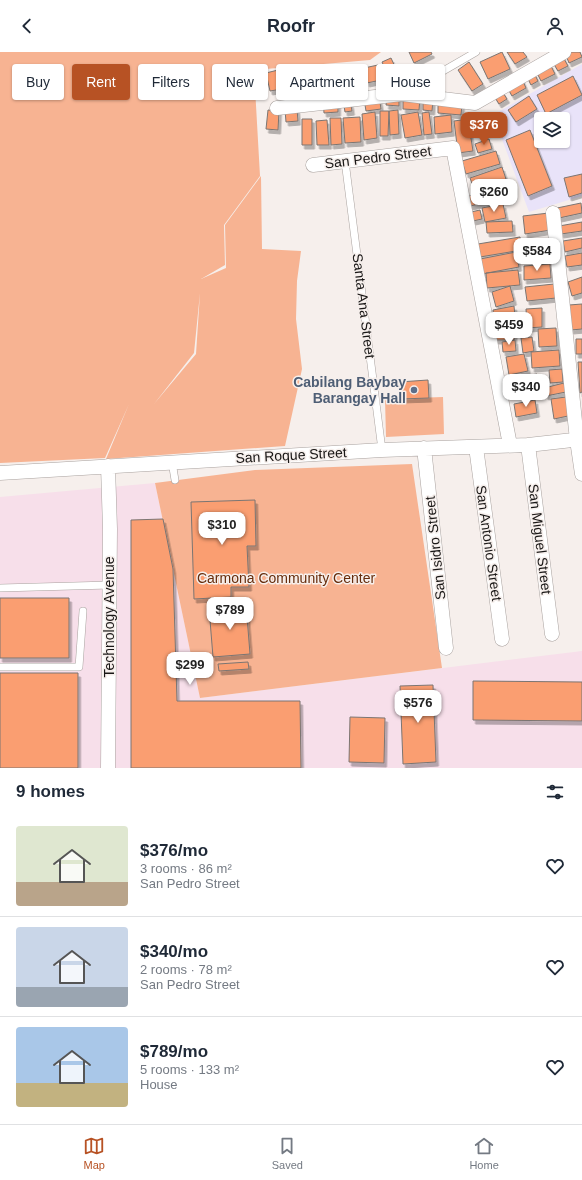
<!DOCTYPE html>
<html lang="en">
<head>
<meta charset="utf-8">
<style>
  :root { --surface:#fff; --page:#f2f2f3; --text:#1f2937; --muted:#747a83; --line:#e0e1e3; --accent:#b75224 }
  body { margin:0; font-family:Helvetica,sans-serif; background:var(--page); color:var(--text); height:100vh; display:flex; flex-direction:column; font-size:15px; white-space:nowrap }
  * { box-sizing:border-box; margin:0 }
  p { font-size:13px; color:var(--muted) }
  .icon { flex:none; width:22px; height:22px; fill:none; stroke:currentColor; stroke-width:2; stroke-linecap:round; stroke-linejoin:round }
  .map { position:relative; height:716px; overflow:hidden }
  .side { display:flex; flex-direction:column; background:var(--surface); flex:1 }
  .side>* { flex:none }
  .hud { position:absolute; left:12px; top:12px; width:558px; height:36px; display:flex; gap:8px }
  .buttons { position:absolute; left:534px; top:60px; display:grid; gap:8px }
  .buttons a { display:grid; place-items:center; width:36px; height:36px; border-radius:4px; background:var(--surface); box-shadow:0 1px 3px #0004; font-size:20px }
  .price { position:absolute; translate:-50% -34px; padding:0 9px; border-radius:8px; background:#fff; color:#222; font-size:13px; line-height:26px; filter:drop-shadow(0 1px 2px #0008) }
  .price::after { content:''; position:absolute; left:50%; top:24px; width:12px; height:9px; margin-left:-6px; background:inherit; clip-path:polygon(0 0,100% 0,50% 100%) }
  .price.on { background:var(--accent); color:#fff }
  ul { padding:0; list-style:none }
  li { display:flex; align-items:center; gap:12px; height:100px; padding:0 16px }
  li+li { border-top:1px solid var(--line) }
  li span { display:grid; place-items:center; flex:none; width:112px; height:80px; border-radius:4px; color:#555 }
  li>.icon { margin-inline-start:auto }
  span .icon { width:48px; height:48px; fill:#fffc; stroke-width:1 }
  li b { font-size:17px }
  h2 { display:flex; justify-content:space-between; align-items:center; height:48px; padding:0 16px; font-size:17px }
  .tag { padding:0 14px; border-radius:4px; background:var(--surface); box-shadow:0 1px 3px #0004; font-size:14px; line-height:36px }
  .tag.on { background:var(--accent); color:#fff }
  header { display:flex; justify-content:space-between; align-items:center; height:52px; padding:0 16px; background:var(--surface); font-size:18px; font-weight:700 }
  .tabs { display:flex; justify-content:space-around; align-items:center; height:56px; border-top:1px solid var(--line); background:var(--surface); font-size:11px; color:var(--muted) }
  .tabs a { display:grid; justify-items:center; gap:2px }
  .tabs .on { color:var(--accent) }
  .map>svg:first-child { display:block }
</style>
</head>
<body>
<header><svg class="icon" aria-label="back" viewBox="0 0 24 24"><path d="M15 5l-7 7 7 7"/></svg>Roofr<svg class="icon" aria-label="person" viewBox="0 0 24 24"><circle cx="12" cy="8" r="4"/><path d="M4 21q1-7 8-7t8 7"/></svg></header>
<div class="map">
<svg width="582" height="716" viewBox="0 0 582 716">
  <defs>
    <filter id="shadow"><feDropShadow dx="2.5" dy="4" stdDeviation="0" flood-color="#0004"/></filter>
  </defs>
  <rect width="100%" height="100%" fill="#f6efec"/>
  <path fill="#f7dfea" d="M155,431L200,646L582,599V716H0V445Z"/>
  <path fill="#e9e3f9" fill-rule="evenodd" d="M582,12V144L529,160L493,63ZM541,67H563V89H541Z"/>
  <path fill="#f7b392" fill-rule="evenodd" d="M0,0H381L370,8L254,18L260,124L224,173L225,213L201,227L226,216L225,173L261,124L262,197L301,199L297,229L296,267L302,317L285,394L106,407L129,352L149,353L129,352L105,406L0,411ZM200,241L196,302L154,352L194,301Z
    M443,345L444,382L386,385L385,347Z
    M412,412L442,616L200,646L155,431L255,418Z"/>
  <path fill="#fa9e71" stroke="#7b7572" filter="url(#shadow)" d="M409,0H431L432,2L414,11Z
    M502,0L510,17L488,27L480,10Z
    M507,0H523L527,5L515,12Z
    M567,0H580L582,5L569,11L565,1Z
    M562,3L568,14L558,19L552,9Z
    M391,6L397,19L388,23L382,10Z
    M469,10L483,32L472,39L458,18Z
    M550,12L555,22L541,29L536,19Z
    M361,13L362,33H351V14Z
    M378,13L381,28L367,31L364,16Z
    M278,18L282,37L270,39L266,21Z
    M298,20L300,39L286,41L284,22Z
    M534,21L538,29L531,33L527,25Z
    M573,24L582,43L546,62L537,43Z
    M522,27L526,36L512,44L507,35Z
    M502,39L507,47L499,52L494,44Z
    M379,44L381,57L366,59L364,47Z
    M387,44H399V54L386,53Z
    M529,44L537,57L516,70L508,58Z
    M403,45L420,46L419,58L403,57Z
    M338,47V60L324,61L323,48Z
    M350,47L352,59L345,60L343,48Z
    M423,48H433L432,59L423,58Z
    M438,51L462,53L461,63L438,61Z
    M297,57L298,69L286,70L285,58Z
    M268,58L279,59L278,78L266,77Z
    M398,58L399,82L390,83L389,59Z
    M380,59H389L388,84H380Z
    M375,60L377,86L364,88L362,62Z
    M418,60L422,83L405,86L401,63Z
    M429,60L432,82L424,83L422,61Z
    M451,63L452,80L435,82L434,65Z
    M360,65L361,90L345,91L343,66Z
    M330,66H341L342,92L331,93Z
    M302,67H312V93H302Z
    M468,67L473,99L458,101L454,69Z
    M327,68L329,93H317L316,69Z
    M530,78L552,134L528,144L506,88Z
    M489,87L492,97L478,101L475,92Z
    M496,99L500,112L466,122L462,109Z
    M502,115L506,127L474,137L470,126Z
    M582,122V141L569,145L564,126Z
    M501,137L503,147L470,154L468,144Z
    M581,151L582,161L559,166L557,156Z
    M503,152L506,166L485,170L482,156Z
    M480,158L482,167L473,169L471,160Z
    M549,161L551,178L525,182L523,164Z
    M512,169L513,180L487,181L486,170Z
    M582,170V179L561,182L559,174Z
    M520,185L522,198L480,205L478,192Z
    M582,186V196L565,200L563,189Z
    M549,190L551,209L534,211L533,191Z
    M516,200L519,215L482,222L480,207Z
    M582,201V213L567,215L565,204Z
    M550,212L551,226L524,228V214Z
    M518,218L520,233L487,236L486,221Z
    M582,225V241L572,244L568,230Z
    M554,232L556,246L527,249L525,235Z
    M510,234L514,249L496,255L492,240Z
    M582,252V277L571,278L569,253Z
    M514,254L515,264L494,268L493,258Z
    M542,256V275L527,276L526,257Z
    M495,272H515L514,288H495Z
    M556,276L557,294L539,295L538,277Z
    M532,285L534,299L523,301L521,286Z
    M576,287H582V302H576Z
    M515,288L516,299L503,300L502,290Z
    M559,298L560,314L532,316L531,300Z
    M524,302L528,319L509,323L506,305Z
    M578,310H582V340L580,341Z
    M562,317L563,330L550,331L549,318Z
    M537,322L539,338L510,342L508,326Z
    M428,328L429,346L400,347L399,330Z
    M564,331L566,340L546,344L544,336Z
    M566,345L568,364L554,367L551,347Z
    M535,348L537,361L516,365L514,352Z
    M255,448L256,494H247L249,535H231V545L194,547L191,450Z
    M163,467L173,517L177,649H300L301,716H131V468Z
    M0,546H69V606H0Z
    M246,552L250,602L213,605L209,556Z
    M248,610L249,617L219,619L218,612Z
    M0,621H78V716H0Z
    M473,629L582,630V669L473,668Z
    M433,633L436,710L403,712L400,634Z
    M350,665L385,666L384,711L349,710Z"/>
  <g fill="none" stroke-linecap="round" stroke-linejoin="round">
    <defs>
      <path id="lane" d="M405,41L476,0
        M345,109L382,398
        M172,410L175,428
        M0,536L110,533
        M0,615H79L83,559"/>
      <path id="street" d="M277,56L402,42L475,51L564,0
        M313,113L453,96L510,393
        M553,161L577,388L582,422
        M528,393L552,582
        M476,395L502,587
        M424,396L446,596
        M108,414L110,477L108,716
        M0,421L382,398L528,393L582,387"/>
    </defs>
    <use href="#lane" stroke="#a9a29f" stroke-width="8"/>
    <use href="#street" stroke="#a9a29f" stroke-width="15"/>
    <use href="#lane" stroke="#fff" stroke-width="7"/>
    <use href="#street" stroke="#fff" stroke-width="14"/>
  </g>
  <circle fill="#5c6f8a" stroke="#f6efec" stroke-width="1.5" cx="414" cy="338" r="4"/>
  <g text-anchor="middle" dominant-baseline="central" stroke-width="3" stroke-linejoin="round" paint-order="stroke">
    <g font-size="14" fill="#191716" stroke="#f6efec">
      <text transform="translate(378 105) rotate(-7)">San Pedro Street</text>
      <text transform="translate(364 254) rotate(83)">Santa Ana Street</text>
      <text transform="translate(291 403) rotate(-3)">San Roque Street</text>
      <text transform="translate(540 487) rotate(83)">San Miguel Street</text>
      <text transform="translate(489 491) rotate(82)">San Antonio Street</text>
      <text transform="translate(435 496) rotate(-96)">San Isidro Street</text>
      <text transform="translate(109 565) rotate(-90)">Technology Avenue</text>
    </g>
    <g font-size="14" font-weight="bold" fill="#4e5e75" stroke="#f6efec" text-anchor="end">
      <text x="406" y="330">Cabilang Baybay<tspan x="406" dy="16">Barangay Hall</tspan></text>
    </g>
    <g font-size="14" fill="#662c0b" stroke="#f6efec">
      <text x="286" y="526">Carmona Community Center</text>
    </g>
  </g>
</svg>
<div class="buttons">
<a><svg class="icon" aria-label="layers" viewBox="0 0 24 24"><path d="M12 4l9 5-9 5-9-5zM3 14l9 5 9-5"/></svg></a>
</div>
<b class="price on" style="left:484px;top:94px">$376</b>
<b class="price" style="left:494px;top:161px">$260</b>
<b class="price" style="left:537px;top:220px">$584</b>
<b class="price" style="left:509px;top:294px">$459</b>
<b class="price" style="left:526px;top:356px">$340</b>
<b class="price" style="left:222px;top:494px">$310</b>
<b class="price" style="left:230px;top:579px">$789</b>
<b class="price" style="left:190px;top:634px">$299</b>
<b class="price" style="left:418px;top:672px">$576</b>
<div class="hud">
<a class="tag">Buy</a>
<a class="tag on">Rent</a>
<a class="tag">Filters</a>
<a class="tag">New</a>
<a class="tag">Apartment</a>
<a class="tag">House</a>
</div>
</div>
<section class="side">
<h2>9 homes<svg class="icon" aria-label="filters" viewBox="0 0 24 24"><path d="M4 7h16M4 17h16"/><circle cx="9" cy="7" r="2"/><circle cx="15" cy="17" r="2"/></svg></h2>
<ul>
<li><span style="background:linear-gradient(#dfe7d0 70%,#b9a48a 0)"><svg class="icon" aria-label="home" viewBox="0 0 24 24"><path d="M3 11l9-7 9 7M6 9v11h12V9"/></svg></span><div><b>$376/mo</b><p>3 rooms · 86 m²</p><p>San Pedro Street</p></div><svg class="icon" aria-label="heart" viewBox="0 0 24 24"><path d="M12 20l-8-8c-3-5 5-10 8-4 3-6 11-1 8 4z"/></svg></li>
<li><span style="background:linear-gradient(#c9d6e8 75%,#9aa5b1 0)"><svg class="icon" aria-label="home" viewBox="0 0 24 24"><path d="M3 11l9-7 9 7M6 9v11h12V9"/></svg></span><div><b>$340/mo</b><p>2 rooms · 78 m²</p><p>San Pedro Street</p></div><svg class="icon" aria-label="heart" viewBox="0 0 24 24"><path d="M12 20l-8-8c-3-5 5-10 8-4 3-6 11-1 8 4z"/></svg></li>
<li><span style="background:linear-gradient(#a9c7e8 70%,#c2b280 0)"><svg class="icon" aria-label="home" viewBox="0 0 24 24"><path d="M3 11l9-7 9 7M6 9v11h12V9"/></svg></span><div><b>$789/mo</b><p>5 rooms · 133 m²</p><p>House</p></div><svg class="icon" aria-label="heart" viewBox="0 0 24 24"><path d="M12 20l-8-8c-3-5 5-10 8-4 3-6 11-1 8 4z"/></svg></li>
</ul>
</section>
<nav class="tabs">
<a class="on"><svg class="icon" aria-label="map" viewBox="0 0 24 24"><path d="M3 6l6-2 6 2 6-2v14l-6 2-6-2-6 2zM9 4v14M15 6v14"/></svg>Map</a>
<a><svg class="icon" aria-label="saved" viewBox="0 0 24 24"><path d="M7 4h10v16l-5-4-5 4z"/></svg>Saved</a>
<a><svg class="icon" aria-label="home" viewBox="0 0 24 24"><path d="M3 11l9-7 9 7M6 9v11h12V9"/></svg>Home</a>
</nav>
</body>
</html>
